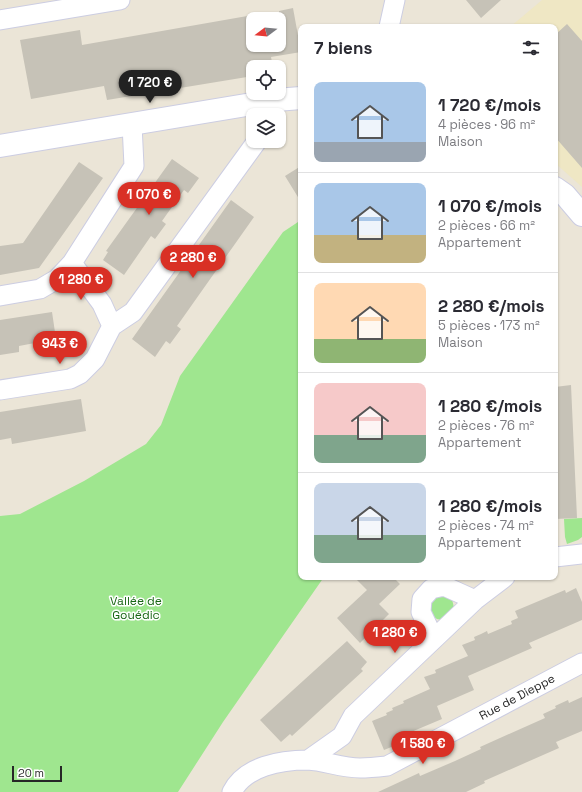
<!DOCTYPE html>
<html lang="fr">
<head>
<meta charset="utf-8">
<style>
  :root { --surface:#fff; --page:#f7f7f7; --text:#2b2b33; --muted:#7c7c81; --line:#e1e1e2; --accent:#d93025 }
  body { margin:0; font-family:"Space Grotesk",sans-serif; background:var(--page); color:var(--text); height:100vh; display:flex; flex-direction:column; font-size:15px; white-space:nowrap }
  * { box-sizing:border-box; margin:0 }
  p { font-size:13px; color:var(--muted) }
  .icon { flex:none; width:22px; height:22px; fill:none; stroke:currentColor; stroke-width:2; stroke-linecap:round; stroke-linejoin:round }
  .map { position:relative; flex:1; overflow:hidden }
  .drawer { position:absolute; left:298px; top:24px; width:260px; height:556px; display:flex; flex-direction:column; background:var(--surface); border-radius:8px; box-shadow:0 1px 3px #0004 }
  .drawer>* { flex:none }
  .needle { width:26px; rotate:254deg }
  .buttons { position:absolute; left:246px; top:12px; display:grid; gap:8px }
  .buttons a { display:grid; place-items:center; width:40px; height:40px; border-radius:8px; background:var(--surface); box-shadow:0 1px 3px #0004; font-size:20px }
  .scale { position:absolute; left:12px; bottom:10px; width:50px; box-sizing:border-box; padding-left:4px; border:2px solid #272727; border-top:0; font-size:11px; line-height:14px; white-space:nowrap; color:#272727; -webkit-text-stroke:3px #fff; paint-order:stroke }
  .price { position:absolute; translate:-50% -34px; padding:0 9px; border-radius:14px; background:var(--accent); color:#fff; font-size:13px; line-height:26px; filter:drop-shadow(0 1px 2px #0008) }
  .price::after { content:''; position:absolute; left:50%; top:24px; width:12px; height:9px; margin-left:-6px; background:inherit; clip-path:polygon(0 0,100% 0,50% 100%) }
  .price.on { background:#222; color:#fff }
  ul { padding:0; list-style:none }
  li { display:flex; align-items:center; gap:12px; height:100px; padding:0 16px }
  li+li { border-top:1px solid var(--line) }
  li span { display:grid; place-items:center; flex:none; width:112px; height:80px; border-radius:8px; color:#555 }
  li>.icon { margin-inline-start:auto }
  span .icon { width:48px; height:48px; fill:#fffc; stroke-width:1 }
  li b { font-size:17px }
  h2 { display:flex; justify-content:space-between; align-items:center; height:48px; padding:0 16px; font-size:17px }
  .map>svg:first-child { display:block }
</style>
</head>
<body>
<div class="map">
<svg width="582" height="792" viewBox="0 0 582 792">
  <rect width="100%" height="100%" fill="#ebe5d7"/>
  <path fill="#efe7c4" d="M542,0H582V187L555,163V27H510Z"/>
  <path fill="#9fe68f" d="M301,220V577H324L223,722L178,792H0V516L20,514L84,481L146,444L161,425L180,376L283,232Z
    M582,518V537L578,540L567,544L565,537L564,519Z
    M437,594L452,599L454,608L442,620L437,619L430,614L428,602Z"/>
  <path fill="#c6c2b7" d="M466,0H501L481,18Z
    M293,8L301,52L271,57L273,67H253V76L107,100L104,86L31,99L20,40L80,30L82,45L253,15V45H279V11Z
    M567,24L582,41V168L555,137V35Z
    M172,159L199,178L188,193L184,190L162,221L166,224L155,239L151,236L124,275L103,260L108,252L106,251Z
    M79,162L103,178L39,268L0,275V246L23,243Z
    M301,166V202L285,176Z
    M231,200L254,217L177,326L181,329L170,344L166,341L155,357L132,339Z
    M52,312L56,339L19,346V352L0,355V320Z
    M571,385L577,518L555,519V387Z
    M81,399L86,431L12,444L11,438L0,440V412Z
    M354,577H393L400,584L379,604L389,614L360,643L337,618L367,590Z
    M576,588L582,602V620L529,643L532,648L468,676L474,690L437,706L442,719L404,735L406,741L384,750L372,721L387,715L386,713L393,710L392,708L404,703L403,701L430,689L424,677L436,673L435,670L468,656L462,645L475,640L474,637L481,634L487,631L488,634L512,624L511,621L518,618L515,611L565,590L566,593Z
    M347,641L367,662L361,669L363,671L292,736L290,734L281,742L260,720Z
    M582,697V731L556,742L559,748L484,781L485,783L466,792H378L419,773L420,776L455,761L481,749L480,747L545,718L543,714L556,708L555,706L568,700L569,703Z"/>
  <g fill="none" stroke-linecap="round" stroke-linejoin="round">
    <defs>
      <path id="street" d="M0,20L120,0
        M389,27L395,0
        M72,263L102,304L112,326
        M0,296L40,289L57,279L72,263L134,166L132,124
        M0,390L70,379L80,374L95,359L112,326L133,312L257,141
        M555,557L582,554
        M434,639L421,612L422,599L431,589L444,586L475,600
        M308,760L342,736L353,716L475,600L505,577
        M232,792C245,766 281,760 308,760C325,761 342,768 360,768C369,768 378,767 387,766L582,663"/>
      <path id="secondary" d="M0,146L276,100L301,98
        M555,188L565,195L582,215"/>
    </defs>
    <use href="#street" stroke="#cccde2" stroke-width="21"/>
    <use href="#secondary" stroke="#cccde2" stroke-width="24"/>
    <use href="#street" stroke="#fff" stroke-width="19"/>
    <use href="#secondary" stroke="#fff" stroke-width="22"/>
  </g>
  <g text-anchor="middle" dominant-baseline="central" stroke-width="3" stroke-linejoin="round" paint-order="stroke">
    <g font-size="12" fill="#196714" stroke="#fff">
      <text x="136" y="601">Vallée de<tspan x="136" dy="14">Gouédic</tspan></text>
    </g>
    <g font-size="12" fill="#272727" stroke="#fff">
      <text transform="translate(517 697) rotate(-28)">Rue de Dieppe</text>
    </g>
  </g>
</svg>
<div class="buttons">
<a><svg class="needle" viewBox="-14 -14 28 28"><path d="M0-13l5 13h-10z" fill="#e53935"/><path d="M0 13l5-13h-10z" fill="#7c7c81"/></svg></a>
<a><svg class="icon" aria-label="locate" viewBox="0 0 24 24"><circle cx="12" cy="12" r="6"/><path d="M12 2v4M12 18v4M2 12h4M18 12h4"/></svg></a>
<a><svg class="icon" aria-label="layers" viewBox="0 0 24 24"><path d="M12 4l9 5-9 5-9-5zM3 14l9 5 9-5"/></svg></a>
</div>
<div class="scale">20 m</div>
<b class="price on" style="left:150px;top:104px">1 720 €</b>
<b class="price" style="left:149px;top:216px">1 070 €</b>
<b class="price" style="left:193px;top:279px">2 280 €</b>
<b class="price" style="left:81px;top:301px">1 280 €</b>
<b class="price" style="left:60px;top:365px">943 €</b>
<b class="price" style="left:395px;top:654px">1 280 €</b>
<b class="price" style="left:423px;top:765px">1 580 €</b>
<section class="drawer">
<h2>7 biens<svg class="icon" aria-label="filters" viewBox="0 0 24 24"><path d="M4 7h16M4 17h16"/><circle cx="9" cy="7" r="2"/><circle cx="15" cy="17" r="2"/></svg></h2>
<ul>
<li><span style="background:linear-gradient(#a9c7e8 75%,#9aa5b1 0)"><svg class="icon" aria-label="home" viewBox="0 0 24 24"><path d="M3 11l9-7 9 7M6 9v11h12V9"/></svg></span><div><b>1 720 €/mois</b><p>4 pièces · 96 m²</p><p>Maison</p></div></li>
<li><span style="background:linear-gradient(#a9c7e8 65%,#c2b280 0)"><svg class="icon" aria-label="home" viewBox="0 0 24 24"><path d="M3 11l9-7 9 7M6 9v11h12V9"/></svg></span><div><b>1 070 €/mois</b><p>2 pièces · 66 m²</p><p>Appartement</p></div></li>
<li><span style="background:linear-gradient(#ffd9b3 70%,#8fb573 0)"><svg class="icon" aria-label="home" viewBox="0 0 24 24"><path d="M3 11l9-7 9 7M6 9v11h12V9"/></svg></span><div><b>2 280 €/mois</b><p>5 pièces · 173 m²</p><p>Maison</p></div></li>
<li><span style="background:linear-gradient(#f6c9c9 65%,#7fa58c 0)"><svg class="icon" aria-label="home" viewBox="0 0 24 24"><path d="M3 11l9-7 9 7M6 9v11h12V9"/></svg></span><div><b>1 280 €/mois</b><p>2 pièces · 76 m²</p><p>Appartement</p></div></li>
<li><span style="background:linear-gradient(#c9d6e8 65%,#7fa58c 0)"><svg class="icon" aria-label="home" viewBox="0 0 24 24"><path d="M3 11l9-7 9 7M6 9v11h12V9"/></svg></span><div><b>1 280 €/mois</b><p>2 pièces · 74 m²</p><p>Appartement</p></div></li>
</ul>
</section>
</div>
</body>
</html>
